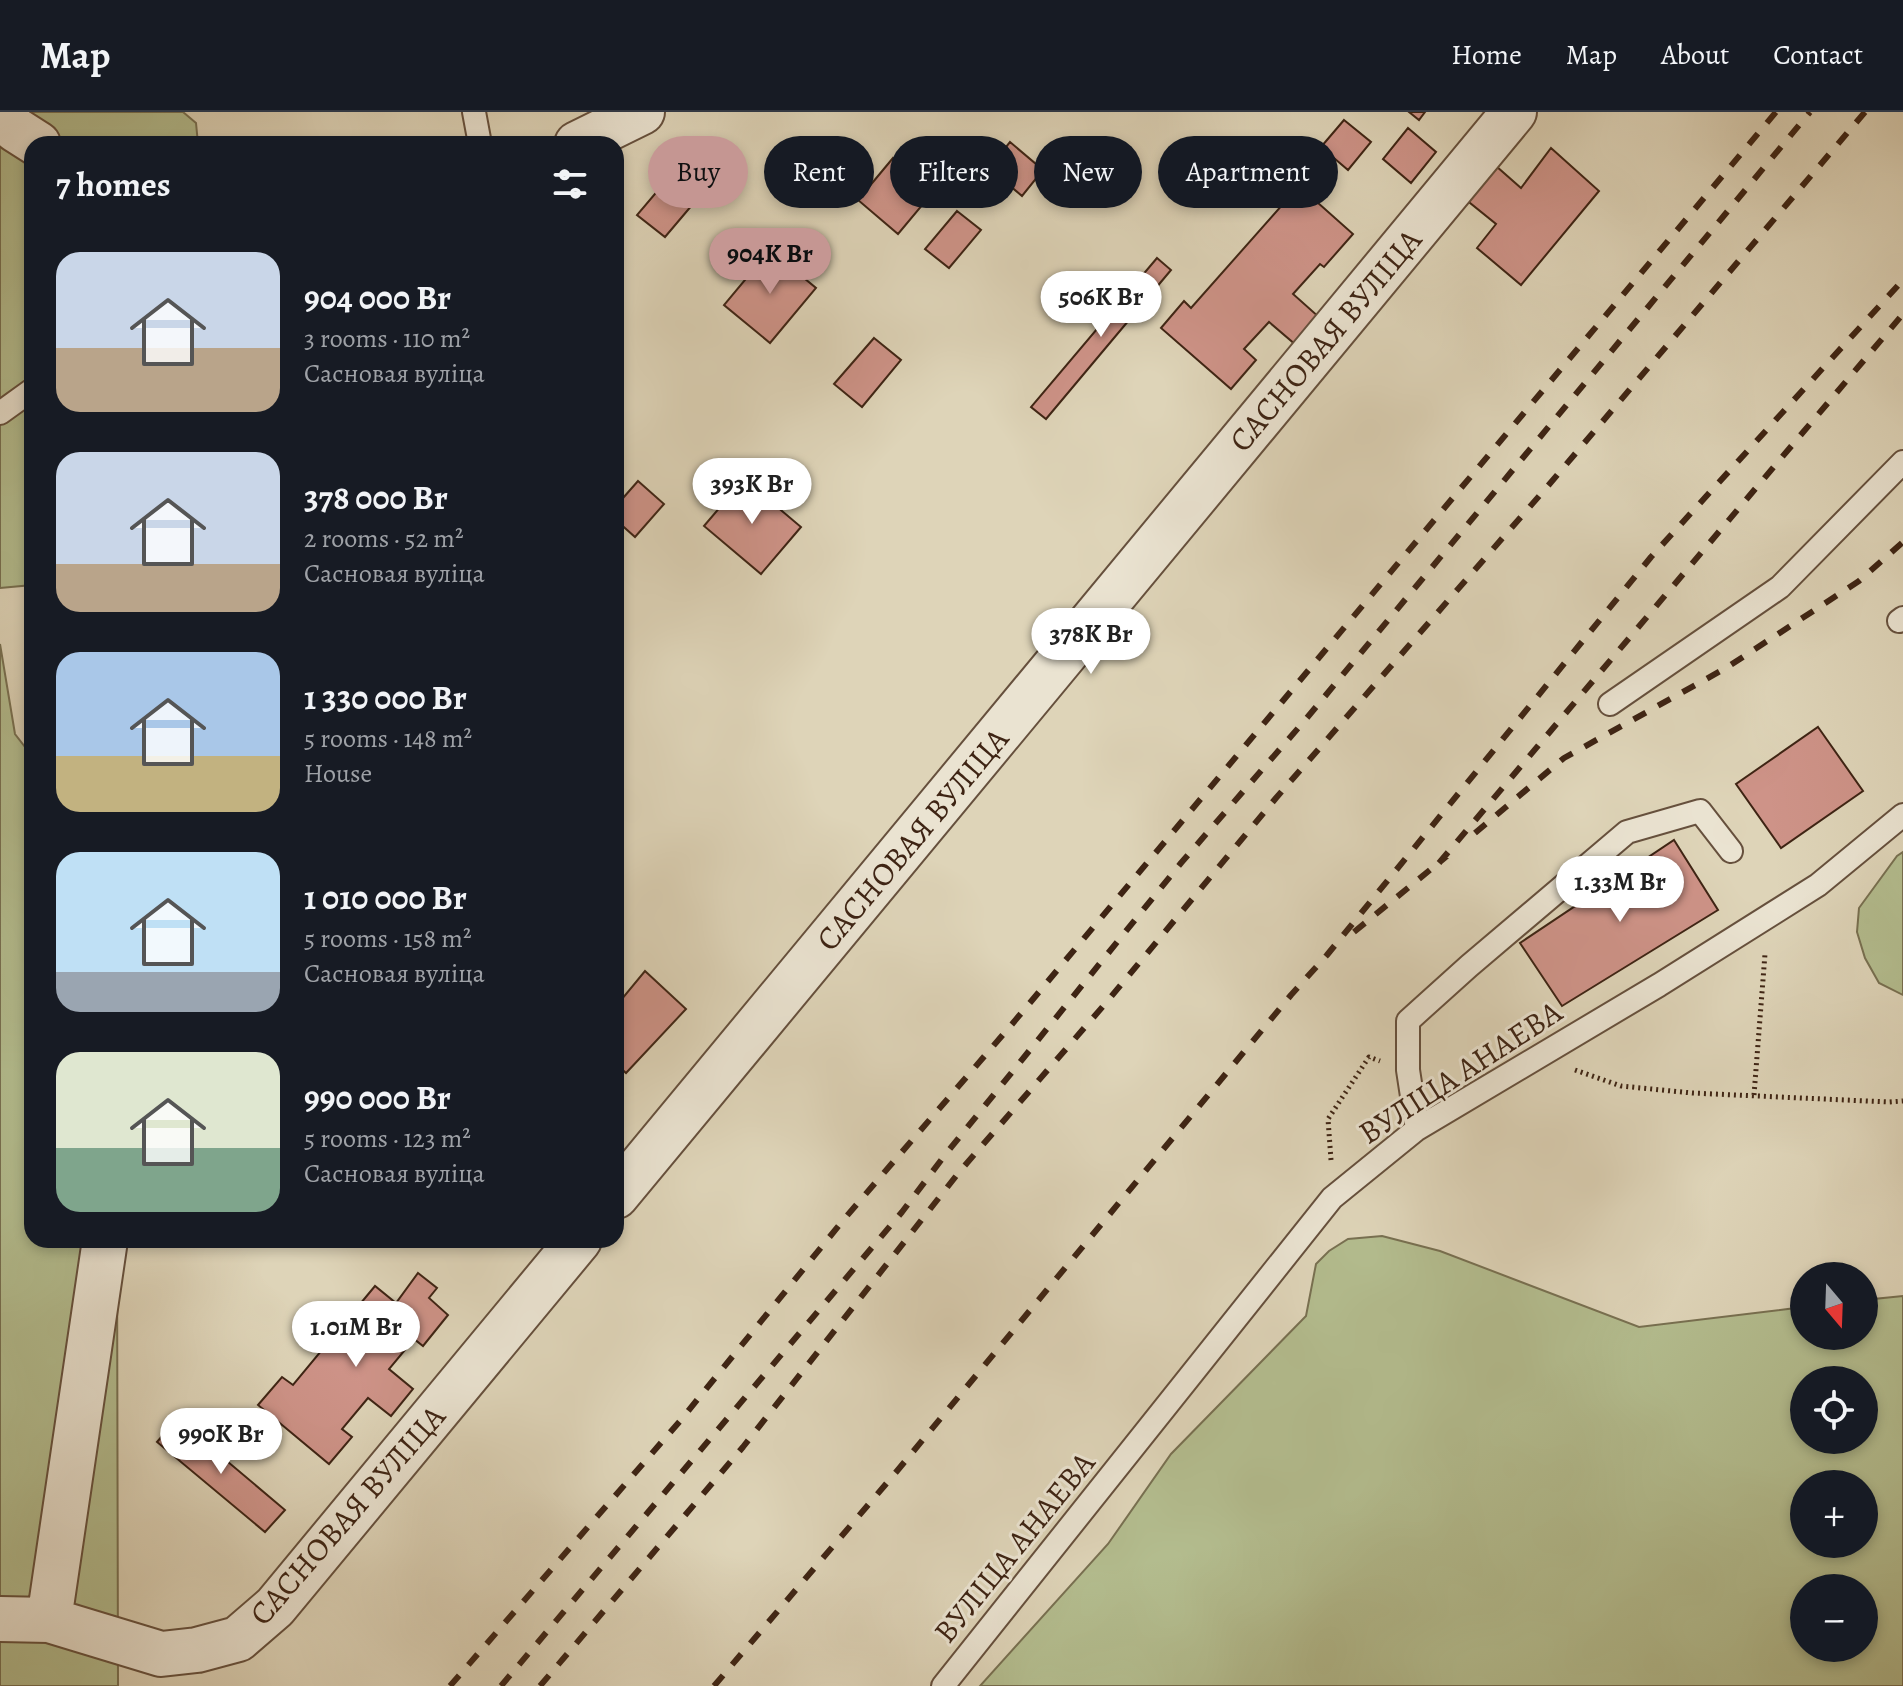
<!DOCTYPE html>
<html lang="en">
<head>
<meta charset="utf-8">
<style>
  :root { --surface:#171b24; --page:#242831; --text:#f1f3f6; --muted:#9ea1a6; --line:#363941; --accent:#c59692 }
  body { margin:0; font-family:Alegreya,serif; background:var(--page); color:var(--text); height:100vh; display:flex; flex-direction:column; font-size:30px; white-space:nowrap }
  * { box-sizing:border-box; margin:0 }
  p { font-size:26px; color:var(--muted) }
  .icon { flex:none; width:44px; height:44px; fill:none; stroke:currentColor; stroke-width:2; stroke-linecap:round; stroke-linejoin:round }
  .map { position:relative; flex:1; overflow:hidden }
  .panel { position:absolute; left:24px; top:24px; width:600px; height:1112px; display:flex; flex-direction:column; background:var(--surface); border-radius:24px; box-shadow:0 4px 12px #0003 }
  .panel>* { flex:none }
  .hud { position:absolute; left:648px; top:24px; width:760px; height:72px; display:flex; gap:16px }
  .needle { width:52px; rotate:161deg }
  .fabs { position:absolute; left:1790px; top:1150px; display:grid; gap:16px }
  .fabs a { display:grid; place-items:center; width:88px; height:88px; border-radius:50%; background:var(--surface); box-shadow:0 4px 12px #0003; font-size:40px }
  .price { position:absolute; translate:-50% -68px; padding:0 18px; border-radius:28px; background:#fff; color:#222; font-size:26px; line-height:52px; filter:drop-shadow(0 2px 4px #0008) }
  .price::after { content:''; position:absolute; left:50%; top:48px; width:24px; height:18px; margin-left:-12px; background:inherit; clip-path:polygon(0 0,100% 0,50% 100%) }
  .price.active { background:var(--accent); color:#111 }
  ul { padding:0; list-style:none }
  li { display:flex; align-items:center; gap:24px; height:200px; padding:0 32px }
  li span { display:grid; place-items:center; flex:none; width:224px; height:160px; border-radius:24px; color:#555 }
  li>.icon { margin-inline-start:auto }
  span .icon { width:96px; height:96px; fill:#fffc; stroke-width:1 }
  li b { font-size:34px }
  h2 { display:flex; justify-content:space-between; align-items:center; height:96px; padding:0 32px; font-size:34px }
  .pill { padding:0 28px; border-radius:36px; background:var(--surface); box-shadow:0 4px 12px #0003; font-size:28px; line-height:72px }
  .pill.active { background:var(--accent); color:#111 }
  header { display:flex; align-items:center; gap:48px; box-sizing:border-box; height:112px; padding:0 40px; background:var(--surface); border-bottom:2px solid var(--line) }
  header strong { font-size:38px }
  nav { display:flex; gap:44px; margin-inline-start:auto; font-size:28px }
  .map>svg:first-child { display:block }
</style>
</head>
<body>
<header>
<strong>Map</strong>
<nav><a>Home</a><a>Map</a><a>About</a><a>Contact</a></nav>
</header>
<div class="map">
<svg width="1903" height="1574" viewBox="0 0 1903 1574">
  <rect width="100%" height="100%" fill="#ded4b8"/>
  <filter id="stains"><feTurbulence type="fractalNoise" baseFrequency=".0025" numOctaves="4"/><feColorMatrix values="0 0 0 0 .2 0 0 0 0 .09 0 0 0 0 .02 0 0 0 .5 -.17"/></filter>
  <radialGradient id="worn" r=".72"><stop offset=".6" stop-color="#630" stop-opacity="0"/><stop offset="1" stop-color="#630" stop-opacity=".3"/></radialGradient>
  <path fill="#b3bc8e" stroke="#787051" stroke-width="2" fill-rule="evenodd" d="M0,0H183L196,11L198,32H32V473L0,476Z
    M0,532L15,622L32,644V1128H117L118,1574H0Z
    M1903,740V883L1879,871L1865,846L1857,820L1859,796L1897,744Z
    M1382,1124L1440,1139L1639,1215L1804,1195V1224H1864V1188L1903,1184V1574H980L1108,1432L1171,1342L1306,1204L1316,1152L1329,1139L1348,1127ZM1864,1268V1328H1804V1268ZM1804,1372H1864V1432H1804ZM1804,1476H1864V1536H1804Z"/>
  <path fill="#ce9388" stroke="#3e2414" stroke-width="2" d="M1409,0H1425L1419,8Z
    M1344,8L1371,30L1348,58L1321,35Z
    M1408,16L1436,40L1411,71L1383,47Z
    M1010,30L1043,58L1022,84L989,56Z
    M1551,36L1599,79L1521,173L1477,136L1496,112L1459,82L1488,47L1521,76Z
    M893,46L934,79L898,122L858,88Z
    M671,63L698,86L665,125L637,103Z
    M1299,74L1353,122L1324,155L1320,152L1293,182L1320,206L1296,233L1269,210L1244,237L1256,248L1231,277L1161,216L1184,189L1191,196Z
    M957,99L981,118L949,156L925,137Z
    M770,138L816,176L770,231L724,193Z
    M1157,146L1171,158L1046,307L1031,295Z
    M874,226L901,248L862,295L834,272Z
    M744,367L801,415L761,462L704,414Z
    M638,369L664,392L635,425L616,408V394Z
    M1818,615L1863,679L1781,736L1736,672Z
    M1674,728L1718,798L1562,894L1520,831Z
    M645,859L686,897L626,961L616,952V894Z
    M418,1161L437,1176L429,1186L448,1203L423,1234L414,1227L389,1257L413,1277L391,1304L368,1286L342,1317L352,1325L329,1352L258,1293L282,1265L293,1273L375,1174L396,1191Z
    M177,1307L285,1398L265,1420L157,1330Z"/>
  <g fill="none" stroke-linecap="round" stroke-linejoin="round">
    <defs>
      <path id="lane" d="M474,0L480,32
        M0,301L32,278
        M1899,509L1903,506
        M1610,592L1780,475L1903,350
        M1417,1017L1408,958V909L1469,854L1627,720L1700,699L1731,739
        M943,1574L1332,1086L1417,1017L1659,873L1818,773L1903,703"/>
      <path id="street" d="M0,4L16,18L38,32
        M577,32L642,0
        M616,1084L1514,0
        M0,1507L49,1508L161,1542L197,1538L238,1527L275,1495L579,1128
        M49,1508L105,1128"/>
    </defs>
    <use href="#lane" stroke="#66503d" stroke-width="26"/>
    <use href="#street" stroke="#66503d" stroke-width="48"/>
    <path stroke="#3e2414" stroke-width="5" stroke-dasharray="2 4" stroke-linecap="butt" d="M1575,958L1621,974L1692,981L1889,990L1903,989
      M1754,983L1765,842
      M1331,1048L1328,1007L1369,945L1380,949"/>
    <use href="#lane" stroke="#eae3d1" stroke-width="22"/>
    <use href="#street" stroke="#eae3d1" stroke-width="44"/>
    <path stroke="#3e2414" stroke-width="6" stroke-dasharray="14 14" stroke-linecap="butt" d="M1475,721L1564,646L1726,556L1859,469L1903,430
      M1439,751L1903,202
      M1354,820L1447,744
      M450,1574L680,1309L845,1106L1013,911L1776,0
      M501,1574L902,1100L945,1043L1181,751L1306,607L1810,0
      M540,1574L743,1335L960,1059L1105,892L1276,686L1547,375L1865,0
      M714,1574L897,1359L1291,883L1327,843L1651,445L1903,168"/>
  </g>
  <g text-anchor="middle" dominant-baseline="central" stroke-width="6" stroke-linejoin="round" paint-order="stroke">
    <g font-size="32" fill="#3e2414" stroke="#eae3d1">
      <text transform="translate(1325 228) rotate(-50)">САСНОВАЯ ВУЛІЦА</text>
      <text transform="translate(912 727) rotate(-50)">САСНОВАЯ ВУЛІЦА</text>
      <text transform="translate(1460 960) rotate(-33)">ВУЛІЦА АНАЕВА</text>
      <text transform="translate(347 1403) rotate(-49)">САСНОВАЯ ВУЛІЦА</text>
      <text transform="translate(1014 1435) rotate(-51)">ВУЛІЦА АНАЕВА</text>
    </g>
  </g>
  <rect width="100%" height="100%" filter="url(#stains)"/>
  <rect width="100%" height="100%" fill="url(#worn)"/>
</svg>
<div class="fabs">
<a><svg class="needle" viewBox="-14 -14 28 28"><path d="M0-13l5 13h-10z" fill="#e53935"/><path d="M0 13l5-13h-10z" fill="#9ea1a6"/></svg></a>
<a><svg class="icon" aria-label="locate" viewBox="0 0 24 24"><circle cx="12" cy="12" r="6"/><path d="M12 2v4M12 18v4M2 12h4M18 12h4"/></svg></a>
<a>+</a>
<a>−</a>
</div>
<b class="price active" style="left:770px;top:184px">904K Br</b>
<b class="price" style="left:1101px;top:227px">506K Br</b>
<b class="price" style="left:752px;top:414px">393K Br</b>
<b class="price" style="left:1091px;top:564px">378K Br</b>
<b class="price" style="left:1620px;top:812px">1.33M Br</b>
<b class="price" style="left:356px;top:1257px">1.01M Br</b>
<b class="price" style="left:221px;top:1364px">990K Br</b>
<div class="hud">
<a class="pill active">Buy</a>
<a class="pill">Rent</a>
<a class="pill">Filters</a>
<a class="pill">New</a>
<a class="pill">Apartment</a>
</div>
<section class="panel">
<h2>7 homes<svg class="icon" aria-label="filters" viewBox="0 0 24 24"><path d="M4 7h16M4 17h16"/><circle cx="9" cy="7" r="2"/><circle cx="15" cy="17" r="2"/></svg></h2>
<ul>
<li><span style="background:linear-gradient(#c9d6e8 60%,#b9a48a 0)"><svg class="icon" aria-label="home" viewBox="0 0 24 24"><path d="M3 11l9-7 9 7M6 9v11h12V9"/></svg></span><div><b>904 000 Br</b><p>3 rooms · 110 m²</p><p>Сасновая вуліца</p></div></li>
<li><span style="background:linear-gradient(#c9d6e8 70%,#b9a48a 0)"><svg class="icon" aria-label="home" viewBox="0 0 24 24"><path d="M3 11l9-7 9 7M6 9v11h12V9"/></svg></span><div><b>378 000 Br</b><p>2 rooms · 52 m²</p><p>Сасновая вуліца</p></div></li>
<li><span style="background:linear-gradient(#a9c7e8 65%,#c2b280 0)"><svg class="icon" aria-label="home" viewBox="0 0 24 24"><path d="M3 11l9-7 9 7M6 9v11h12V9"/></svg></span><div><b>1 330 000 Br</b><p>5 rooms · 148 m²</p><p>House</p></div></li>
<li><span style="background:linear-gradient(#bfe0f5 75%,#9aa5b1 0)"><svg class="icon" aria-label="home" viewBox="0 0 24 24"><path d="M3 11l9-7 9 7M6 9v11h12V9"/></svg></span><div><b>1 010 000 Br</b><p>5 rooms · 158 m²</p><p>Сасновая вуліца</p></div></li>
<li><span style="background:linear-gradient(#dfe7d0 60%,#7fa58c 0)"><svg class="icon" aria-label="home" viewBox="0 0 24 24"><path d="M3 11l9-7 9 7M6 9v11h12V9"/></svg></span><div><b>990 000 Br</b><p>5 rooms · 123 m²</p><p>Сасновая вуліца</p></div></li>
</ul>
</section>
</div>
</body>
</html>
